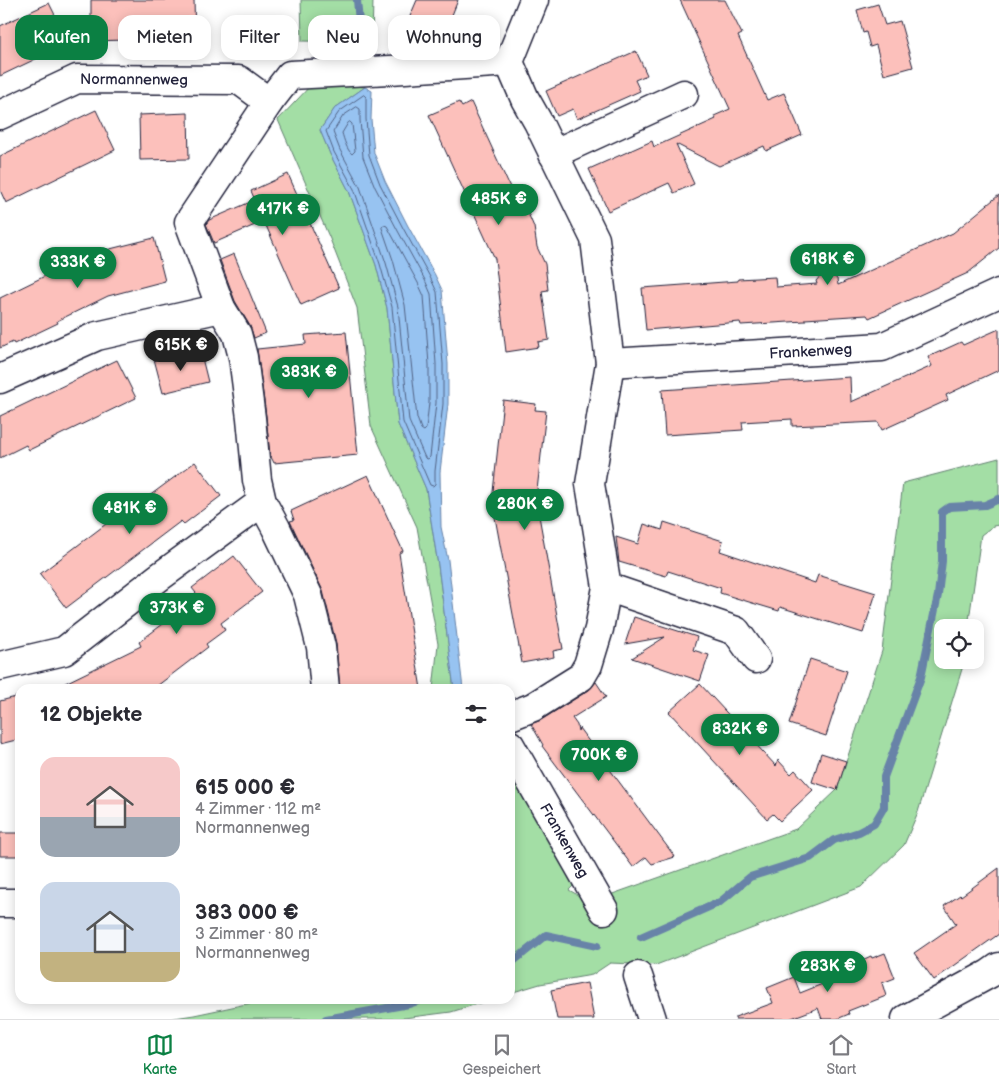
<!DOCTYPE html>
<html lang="de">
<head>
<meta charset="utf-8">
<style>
  :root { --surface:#fff; --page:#f7f7f7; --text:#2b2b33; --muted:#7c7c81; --line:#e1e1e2; --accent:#0b8043 }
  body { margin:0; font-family:"Balsamiq Sans",sans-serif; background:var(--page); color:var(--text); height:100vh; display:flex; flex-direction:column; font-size:19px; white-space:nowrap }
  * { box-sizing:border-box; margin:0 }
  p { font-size:16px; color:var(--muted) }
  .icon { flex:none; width:28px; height:28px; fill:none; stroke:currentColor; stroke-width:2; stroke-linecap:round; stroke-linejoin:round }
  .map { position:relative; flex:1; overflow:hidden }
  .sheet { position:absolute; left:15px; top:684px; width:500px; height:320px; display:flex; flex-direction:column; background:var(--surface); border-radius:15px; box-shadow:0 2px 12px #0003 }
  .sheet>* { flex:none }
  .hud { position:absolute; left:15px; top:15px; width:500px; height:45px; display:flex; gap:10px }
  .controls { position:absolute; left:934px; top:619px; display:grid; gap:10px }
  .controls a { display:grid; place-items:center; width:50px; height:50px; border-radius:10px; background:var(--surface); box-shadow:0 2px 12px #0003; font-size:25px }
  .price { position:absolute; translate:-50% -42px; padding:0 11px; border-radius:18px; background:var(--accent); color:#fff; font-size:16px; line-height:32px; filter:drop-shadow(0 1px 2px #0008) }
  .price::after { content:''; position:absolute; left:50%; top:30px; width:15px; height:11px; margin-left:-8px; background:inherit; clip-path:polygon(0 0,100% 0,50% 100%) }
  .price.on { background:#222; color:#fff }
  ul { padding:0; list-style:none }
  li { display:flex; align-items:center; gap:15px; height:125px; padding:0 25px }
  li span { display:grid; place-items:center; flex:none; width:140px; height:100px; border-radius:15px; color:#555 }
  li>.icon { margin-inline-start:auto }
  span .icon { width:60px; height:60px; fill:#fffc; stroke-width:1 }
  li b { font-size:21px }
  h2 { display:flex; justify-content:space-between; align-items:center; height:60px; padding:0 25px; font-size:21px }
  .chip { padding:0 18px; border-radius:15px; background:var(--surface); box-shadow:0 2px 12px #0003; font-size:18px; line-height:45px }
  .chip.on { background:var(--accent); color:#fff }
  .menu { display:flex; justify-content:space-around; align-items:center; height:70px; border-top:1px solid var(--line); background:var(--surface); font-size:14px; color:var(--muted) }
  .menu a { display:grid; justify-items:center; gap:2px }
  .menu .on { color:var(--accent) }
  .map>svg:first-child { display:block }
</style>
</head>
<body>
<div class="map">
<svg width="999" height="1019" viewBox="0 0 999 1019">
  <rect width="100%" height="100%" fill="#fff"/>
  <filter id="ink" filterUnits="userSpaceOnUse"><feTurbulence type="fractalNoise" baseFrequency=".02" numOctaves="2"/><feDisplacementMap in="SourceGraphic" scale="10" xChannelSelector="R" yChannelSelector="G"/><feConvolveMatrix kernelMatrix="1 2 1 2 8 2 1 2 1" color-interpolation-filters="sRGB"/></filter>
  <g filter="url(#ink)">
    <path fill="#a3dea5" stroke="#628070" d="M301,0H373L372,42L302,41Z
      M313,83L365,87L335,108L320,130L330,154L349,191L376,265L387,308L398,424L426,489L438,565L454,689H433L438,644L417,527L371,426L357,308L330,239L278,120Z
      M999,458V525L993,526L981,535L968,627L942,628V660H963L962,669L918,812L904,845L861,887L656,965L610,963L592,975L540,984L510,993V766L577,882L569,890L590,902L796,829L837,790L882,651L903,483Z
      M270,999H493L451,1012L396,1019H168L194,1015Z"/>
    <path fill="#97c3f1" stroke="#6883a8" d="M365,87L372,91L371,119L374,153L385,181L408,226L435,275L442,290L448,364V404L440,472L441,527L448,560L463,689H454L438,565L426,489L398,424L387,308L376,265L349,191L330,154L320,130L335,108Z"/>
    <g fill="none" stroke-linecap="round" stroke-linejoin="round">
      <path stroke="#516284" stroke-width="1" d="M364,95L366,97V119L369,155L380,184L403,228L430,277L437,292L443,364V404L435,471V484L433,486L430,485L403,422L392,307L380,264L354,189L334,152L326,131L339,112Z
        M357,107L360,109V120L363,157L375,187L398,231L425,280L431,294L436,364V403L430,457L428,459L425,458L409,421L398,307L386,263L360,187L340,150L333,132L343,116Z
        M350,122L352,124L355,151L352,154C347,150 344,140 342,133L348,123Z
        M384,225L387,226L418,283L424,296L429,365V403L426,429L424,431L421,429L417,418L405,305L393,260L382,228Z"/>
      <path stroke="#6883a8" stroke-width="8" d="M357,0L361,44
        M641,937L720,902L750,877L810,858L834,840L859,832L874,824L884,807V777L921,677L938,595L942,561V512L949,507L985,505L999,499
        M510,964L546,935L597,946
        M326,1019L409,1004L424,999"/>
    </g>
    <path fill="#fcc0bb" stroke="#22223b" d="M91,0H194L195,38L91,41Z
      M417,0H458L444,35L408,21Z
      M680,0H725L742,34L738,36L767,100L784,93L802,135L766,151L764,146L719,166L676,144L694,184L674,193L669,183L608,211L589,169L652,141L654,147L716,119L714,116L730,109Z
      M49,3L69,43L0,76V26Z
      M878,4L885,25L900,21L913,67L884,75L876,45L870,47L866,32L863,33L857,10Z
      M636,51L647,75L635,80L640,91L577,119L573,109L557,116L546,91Z
      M459,102L462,107L471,102L519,207L524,204L534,227L537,247L545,264L548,290L542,291L549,340L538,342L539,347L506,352L495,259L429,115Z
      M96,110L115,150L6,203L0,190V156Z
      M188,113L189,159L140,160L139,115Z
      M288,174L339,288L301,305L264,221L214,243L206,224L209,220L255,200L251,191Z
      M999,195V248L968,273L869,318L867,315L805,319V321L741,325L740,322L646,330L642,288L738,281V279L775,277L776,287L817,284L816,281L822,274H831L837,279L838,285L953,233Z
      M154,238L165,281L108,296L57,321L58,323L14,344L13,342L0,348V298L90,254Z
      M234,254L266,333L254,338L250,326L235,301L220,260Z
      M999,329V370L946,395L948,400L882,430L878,422L792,426V419L742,422L743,430L665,435L662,390L850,377L851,402L932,366L928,357L961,342L963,345Z
      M346,332L358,455L274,463L270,455L266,416L257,349L306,344L305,335Z
      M201,354L208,382L163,393L154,359Z
      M117,360L136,398L29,450L26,445L0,458V416Z
      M503,400L536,404L535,410L546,411L536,499L563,649L553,651L554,657L522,663L492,501Z
      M195,462L221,496L184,524L181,521L66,608L40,574L135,502L137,505Z
      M368,475L403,551L399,553L421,689H340L336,643L323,591L290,521L294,520L291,511Z
      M664,522L723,541L720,551L815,583L818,575L876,593L863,633L780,607L779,611L749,602L720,593L721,588L668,571L666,576L619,562L616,537L638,544L644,524L662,530Z
      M234,556L262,592L221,623L225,630L206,644L208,647L153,689H53L141,646L139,642L199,597L192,588Z
      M634,617L697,637L693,650L709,655L700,681L632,658L665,637L625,644Z
      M810,659L847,671L826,736L789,724Z
      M596,682L606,697L572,718L577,725L578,731L579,728L675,857L652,864L646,857L633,867L542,746L543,745L531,724L541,720L589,690Z
      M700,684L776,766L778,760L791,774L795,770L813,790L780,821L773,814L767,819L669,712Z
      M20,696V739L0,744V701Z
      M821,753L846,761L837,790L812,782Z
      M0,833H20V856H0Z
      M999,868V934L934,980L914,953L956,924L944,906L960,895L961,896Z
      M885,953L895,978L882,983L886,996L848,1011L849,1014L837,1019H822L818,1008L789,1019H735V1017L773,1003L767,988L794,977L800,993L855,971L853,964L871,956L872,958Z
      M587,983L594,1019H557L551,990Z"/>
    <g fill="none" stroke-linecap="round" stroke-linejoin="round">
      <defs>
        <g id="minor">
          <path id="s1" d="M0,115L77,79L239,80L269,102"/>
          <path d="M553,154L684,94"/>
          <path id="s2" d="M610,363L882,347L999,293"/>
          <path d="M0,379L97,336L221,308"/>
          <path d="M607,587L736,631L756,659"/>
          <path d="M0,666L64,651L158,578L262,502"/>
          <path d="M325,689L321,647L308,595L276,528L262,502L257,480L251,418L243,357L237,334L221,308L189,222L269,102L290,75L390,70L509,62"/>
          <path d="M510,716L533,707L581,677L588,665L599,629L607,587L590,484L610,363L595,239L538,122L525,99L509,62L534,0"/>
          <path id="s3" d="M510,745L604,910"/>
          <path d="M0,903H20"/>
          <path d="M638,976L652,1019"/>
          <path d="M906,1019L989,974L999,967"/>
        </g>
      </defs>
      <use href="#minor" stroke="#22223b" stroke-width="31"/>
      <use href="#minor" stroke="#fff" stroke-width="28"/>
    </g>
  </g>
  <g text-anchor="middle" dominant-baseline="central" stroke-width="4" stroke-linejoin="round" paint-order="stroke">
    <g font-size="15" fill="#22223b" stroke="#fff">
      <text stroke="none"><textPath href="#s1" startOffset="142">Normannenweg</textPath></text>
      <text stroke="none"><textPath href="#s2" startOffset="201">Frankenweg</textPath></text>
      <text stroke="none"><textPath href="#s3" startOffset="110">Frankenweg</textPath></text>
    </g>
  </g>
</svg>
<div class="controls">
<a><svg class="icon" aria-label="locate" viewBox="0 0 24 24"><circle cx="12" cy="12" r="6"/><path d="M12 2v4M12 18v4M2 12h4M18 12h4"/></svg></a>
</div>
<b class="price" style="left:499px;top:226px">485K €</b>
<b class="price" style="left:283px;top:236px">417K €</b>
<b class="price" style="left:828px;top:286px">618K €</b>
<b class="price" style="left:78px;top:289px">333K €</b>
<b class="price on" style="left:181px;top:372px">615K €</b>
<b class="price" style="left:309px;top:399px">383K €</b>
<b class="price" style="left:525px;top:531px">280K €</b>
<b class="price" style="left:130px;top:535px">481K €</b>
<b class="price" style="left:177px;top:635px">373K €</b>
<b class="price" style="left:740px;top:756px">832K €</b>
<b class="price" style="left:599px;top:782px">700K €</b>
<b class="price" style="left:828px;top:993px">283K €</b>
<div class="hud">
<a class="chip on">Kaufen</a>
<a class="chip">Mieten</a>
<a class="chip">Filter</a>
<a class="chip">Neu</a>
<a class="chip">Wohnung</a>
</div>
<section class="sheet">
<h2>12 Objekte<svg class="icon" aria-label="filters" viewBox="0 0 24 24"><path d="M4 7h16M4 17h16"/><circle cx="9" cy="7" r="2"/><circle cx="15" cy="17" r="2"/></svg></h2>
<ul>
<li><span style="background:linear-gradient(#f6c9c9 60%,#9aa5b1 0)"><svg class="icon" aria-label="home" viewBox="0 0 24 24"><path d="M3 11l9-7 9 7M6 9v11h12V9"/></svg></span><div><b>615 000 €</b><p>4 Zimmer · 112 m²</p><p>Normannenweg</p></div></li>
<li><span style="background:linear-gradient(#c9d6e8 70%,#c2b280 0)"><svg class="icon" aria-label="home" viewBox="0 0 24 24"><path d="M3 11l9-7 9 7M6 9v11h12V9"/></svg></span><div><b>383 000 €</b><p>3 Zimmer · 80 m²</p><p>Normannenweg</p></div></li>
</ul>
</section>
</div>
<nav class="menu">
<a class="on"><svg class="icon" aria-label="map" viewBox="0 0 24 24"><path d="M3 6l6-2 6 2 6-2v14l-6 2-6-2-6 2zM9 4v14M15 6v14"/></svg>Karte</a>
<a><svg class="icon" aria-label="saved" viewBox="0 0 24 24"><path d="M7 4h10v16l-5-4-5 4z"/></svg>Gespeichert</a>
<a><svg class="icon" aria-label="home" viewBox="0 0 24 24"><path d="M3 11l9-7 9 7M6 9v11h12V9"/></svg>Start</a>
</nav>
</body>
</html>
